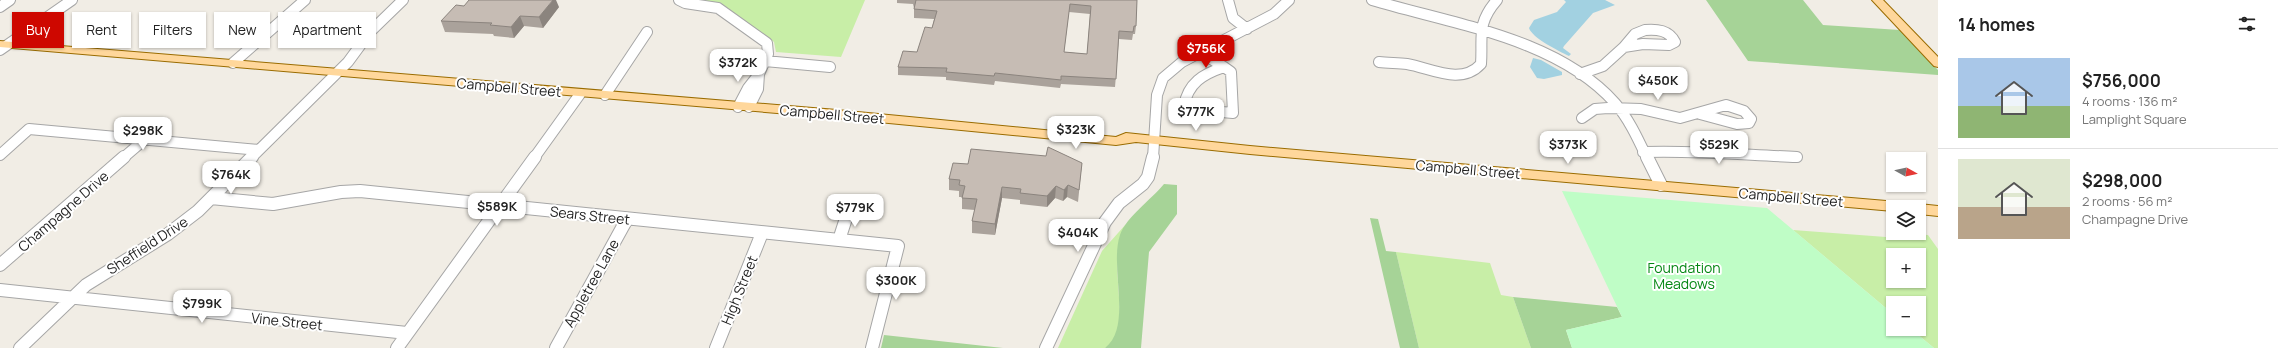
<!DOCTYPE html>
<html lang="en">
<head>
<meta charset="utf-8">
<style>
  :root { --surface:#fff; --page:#f6f6f6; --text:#222; --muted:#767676; --line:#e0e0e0; --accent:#ce0700 }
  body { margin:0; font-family:Manrope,sans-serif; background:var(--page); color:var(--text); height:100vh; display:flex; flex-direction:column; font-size:15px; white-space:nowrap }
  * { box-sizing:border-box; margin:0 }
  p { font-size:13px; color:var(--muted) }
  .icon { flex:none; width:22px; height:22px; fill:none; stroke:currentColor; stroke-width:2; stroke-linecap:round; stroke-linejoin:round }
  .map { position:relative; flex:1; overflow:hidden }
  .panel { display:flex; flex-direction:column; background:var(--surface); width:340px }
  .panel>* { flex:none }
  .hud { position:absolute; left:12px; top:12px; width:380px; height:36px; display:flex; gap:8px }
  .needle { width:26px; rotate:98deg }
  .fabs { position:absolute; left:1886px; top:152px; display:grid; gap:8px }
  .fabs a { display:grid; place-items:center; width:40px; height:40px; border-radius:0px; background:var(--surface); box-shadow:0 1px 3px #0004; font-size:20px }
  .price { position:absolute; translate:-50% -34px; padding:0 9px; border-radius:8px; background:#fff; color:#222; font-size:13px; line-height:26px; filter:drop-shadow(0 1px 2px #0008) }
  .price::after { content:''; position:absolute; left:50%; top:24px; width:12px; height:9px; margin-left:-6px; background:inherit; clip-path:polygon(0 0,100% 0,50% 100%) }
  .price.current { background:var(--accent); color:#fff }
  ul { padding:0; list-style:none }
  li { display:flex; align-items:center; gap:12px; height:100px; padding:0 20px }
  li+li { border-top:1px solid var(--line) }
  li span { display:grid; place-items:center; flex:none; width:112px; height:80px; border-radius:0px; color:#555 }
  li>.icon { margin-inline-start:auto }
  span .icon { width:48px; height:48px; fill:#fffc; stroke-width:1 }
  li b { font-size:17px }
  h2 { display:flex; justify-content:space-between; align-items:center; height:48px; padding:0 20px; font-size:17px }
  .tag { padding:0 14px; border-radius:0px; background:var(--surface); box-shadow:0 1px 3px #0004; font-size:14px; line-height:36px }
  .tag.current { background:var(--accent); color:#fff }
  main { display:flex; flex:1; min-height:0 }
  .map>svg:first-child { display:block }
</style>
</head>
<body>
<main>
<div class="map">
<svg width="1938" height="348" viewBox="0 0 1938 348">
  <rect width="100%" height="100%" fill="#f1ede5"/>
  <path fill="#c8eea7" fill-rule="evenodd" d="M686,0H865L841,57L776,52L774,42L769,38L722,6Z
    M1126,224C1108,256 1124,294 1118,328C1117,335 1112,346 1105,348C1094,348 1071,348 1058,348L1102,251Z
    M1793,230L1886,237L1906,234L1928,235L1938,249V348H1934L1911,329H1919V303H1893V314ZM1893,255H1919V281H1893Z
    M1396,252L1490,263L1501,295L1513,297L1531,348H1419Z"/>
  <path fill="#a6d397" d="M1706,0H1803L1823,25L1900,30L1938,70V75L1748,61Z
    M1164,184L1177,185V214L1149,252L1141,348H1105C1133,326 1109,267 1120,235C1126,217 1152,199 1164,184Z
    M1370,218L1378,219L1386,251L1396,252L1419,348H1400Z
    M1513,297L1617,307L1622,317L1566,330L1572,348H1531Z
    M884,335L1003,348H881Z"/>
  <path fill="#bffdc6" d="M1562,191L1767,208L1893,314V329H1911L1934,348H1572L1566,330L1622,317Z"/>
  <path fill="#a2d1e1" d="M1564,0H1605L1615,5L1593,13L1564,46L1563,48L1571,54L1569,56C1559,51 1532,38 1529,28L1534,20L1557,12L1566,2Z
    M1533,58L1541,60L1562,72V75L1544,79L1537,78L1530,67Z"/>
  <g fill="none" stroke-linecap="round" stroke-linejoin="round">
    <defs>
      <path id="minor-far1" d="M679,0L685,3L718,8L767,43L768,54L759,74L758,89L749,107
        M1228,0L1233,18L1247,29
        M1372,0C1452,24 1557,38 1615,103C1629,119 1638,139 1647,158
        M0,7L10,0
        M1645,30C1657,29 1669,30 1675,42L1669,45L1643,44L1624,47L1635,34Z
        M0,50L72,0
        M1200,52L1224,67
        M765,61L830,67
        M1379,62C1388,63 1398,63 1407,64C1431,68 1461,86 1481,64C1483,37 1476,24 1497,0
        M233,63L305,0
        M1224,67L1231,72L1233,113L1188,109L1184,106C1188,83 1203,74 1224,67Z
        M1580,74L1603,66L1624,47
        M605,95L647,32
        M738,107L748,88L759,74
        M1582,118L1595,109L1608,108L1641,109L1680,118L1726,105L1744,111L1751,119L1749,123L1737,124L1700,114
        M1643,152C1694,150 1746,155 1797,157
        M0,155L29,129L259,150
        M123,158L144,140
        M251,158L348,62L370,32L403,0
        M534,158L580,94
        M1153,158L1157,95L1163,78L1182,62L1274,14L1289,0"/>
      <path id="minor" d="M1647,157L1661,185
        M211,198L273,204L341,192L360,191L898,246L872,348
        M839,240L849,209
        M0,265L124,157
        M0,290L407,333
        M20,348L86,285L168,234L198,211L252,157
        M397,348L535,157
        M556,348L627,219
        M716,348L762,233
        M1046,348L1105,222L1119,203L1143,184L1148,177L1153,157"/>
      <path id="major" d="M1872,0H1883L1938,57V67L1934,66Z
        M0,41L837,110L1116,137L1126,133L1250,146L1898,202L1905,207H1893V211L1250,154L1136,142L1116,145L837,118L0,47Z
        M1919,204L1938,206V216L1919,214V207H1913Z"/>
    </defs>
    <use href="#minor-far1" stroke="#a6a6a6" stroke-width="12"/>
    <use href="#minor" stroke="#a6a6a6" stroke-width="14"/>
    <use href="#major" stroke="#9a6c00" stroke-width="2"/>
    <use href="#minor-far1" stroke="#fff" stroke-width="10"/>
    <use href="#minor" stroke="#fff" stroke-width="12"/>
    <use href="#major" fill="#ffd79b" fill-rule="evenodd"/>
  </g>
  <path fill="#aaa29b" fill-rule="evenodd" d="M897,0H1137L1136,26L1135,34H1133L1132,40L1119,39L1115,87L1061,84L1060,88L995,81L994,85L946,80V77L898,75V67L917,52L932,28L934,19L914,18V8L913,4L897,3ZM1069,12L1090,14L1087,54L1064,52Z
    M464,6L559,7L543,28L524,26L514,38L494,36L493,34L445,32L441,21Z
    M1082,163L1078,202L1067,197L1063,201L1055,198L1047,207L1020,204V200L1002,198L995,235L972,233V221L975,210L962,209V197H959V191L949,190V179L968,164Z"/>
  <path fill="#8b847e" d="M553,0H556L559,7L543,28L539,17Z
    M520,16L524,26L514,38L511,27Z
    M1068,185L1067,197L1063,201L1064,190Z
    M1056,186L1055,198L1047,207V196Z
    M1002,187V198L995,235V224Z"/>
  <path fill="#c6bcb4" stroke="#8b847e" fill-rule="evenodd" d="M469,0H553L539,17L520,16L511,27L490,25L492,23L441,21L456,5L464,6Z
    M916,0H1137L1136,26H1134L1133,32L1119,31L1116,79L1061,76V80L995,73L994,76L946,72L947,68L898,67L903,51L917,52L925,27L932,28L937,11L914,9ZM1070,4L1091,6L1087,54L1064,52Z
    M1048,147L1082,163L1079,190L1068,185L1064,190L1056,186L1047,196L1020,193L1021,189L1002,187L995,224L972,221L977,199L962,198L965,186L959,185L960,180L949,179L953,163L968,164L971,149L1046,156Z"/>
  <g text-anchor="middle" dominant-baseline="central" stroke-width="4" stroke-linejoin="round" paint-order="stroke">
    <g font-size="14" fill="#1f1f1f" stroke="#fff">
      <text transform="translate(509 87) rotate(5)">Campbell Street</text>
      <text transform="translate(832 114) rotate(5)">Campbell Street</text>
      <text transform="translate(1468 169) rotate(5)">Campbell Street</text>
      <text transform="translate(1791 197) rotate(5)">Campbell Street</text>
      <text transform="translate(63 211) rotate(-41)">Champagne Drive</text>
      <text transform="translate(590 215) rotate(6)">Sears Street</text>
      <text transform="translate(147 245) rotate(-33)">Sheffield Drive</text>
      <text transform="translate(591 283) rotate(-61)">Appletree Lane</text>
      <text transform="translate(739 290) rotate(-68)">High Street</text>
      <text transform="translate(287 321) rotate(6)">Vine Street</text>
    </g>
    <g font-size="14" fill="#048713" stroke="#fff">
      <text x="1684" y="267">Foundation<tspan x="1684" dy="16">Meadows</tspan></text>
    </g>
  </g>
</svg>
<div class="fabs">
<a><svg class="needle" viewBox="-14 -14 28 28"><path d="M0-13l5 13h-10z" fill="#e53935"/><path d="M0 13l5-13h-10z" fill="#767676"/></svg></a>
<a><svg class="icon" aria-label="layers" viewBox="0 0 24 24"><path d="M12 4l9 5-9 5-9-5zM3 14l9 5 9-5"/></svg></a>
<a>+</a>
<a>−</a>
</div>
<b class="price current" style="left:1206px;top:69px">$756K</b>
<b class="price" style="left:738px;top:83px">$372K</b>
<b class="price" style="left:1658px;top:101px">$450K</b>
<b class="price" style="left:1196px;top:132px">$777K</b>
<b class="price" style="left:1076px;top:150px">$323K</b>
<b class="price" style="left:143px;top:151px">$298K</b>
<b class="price" style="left:1568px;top:165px">$373K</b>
<b class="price" style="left:1719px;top:165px">$529K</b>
<b class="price" style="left:231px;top:195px">$764K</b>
<b class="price" style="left:497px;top:227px">$589K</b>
<b class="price" style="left:855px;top:228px">$779K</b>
<b class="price" style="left:1078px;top:253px">$404K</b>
<b class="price" style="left:896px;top:301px">$300K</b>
<b class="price" style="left:202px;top:324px">$799K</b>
<div class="hud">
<a class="tag current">Buy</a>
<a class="tag">Rent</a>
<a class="tag">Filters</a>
<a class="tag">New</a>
<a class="tag">Apartment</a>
</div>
</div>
<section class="panel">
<h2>14 homes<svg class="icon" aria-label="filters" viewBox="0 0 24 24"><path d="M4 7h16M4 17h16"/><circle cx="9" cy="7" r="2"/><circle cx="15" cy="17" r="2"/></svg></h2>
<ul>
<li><span style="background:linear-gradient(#a9c7e8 60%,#8fb573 0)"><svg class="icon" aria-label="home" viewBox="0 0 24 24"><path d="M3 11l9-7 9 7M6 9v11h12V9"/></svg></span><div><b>$756,000</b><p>4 rooms · 136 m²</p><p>Lamplight Square</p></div></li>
<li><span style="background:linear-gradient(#dfe7d0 60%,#b9a48a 0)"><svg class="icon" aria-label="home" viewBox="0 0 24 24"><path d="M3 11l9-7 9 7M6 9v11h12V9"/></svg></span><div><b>$298,000</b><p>2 rooms · 56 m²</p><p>Champagne Drive</p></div></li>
</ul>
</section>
</main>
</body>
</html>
